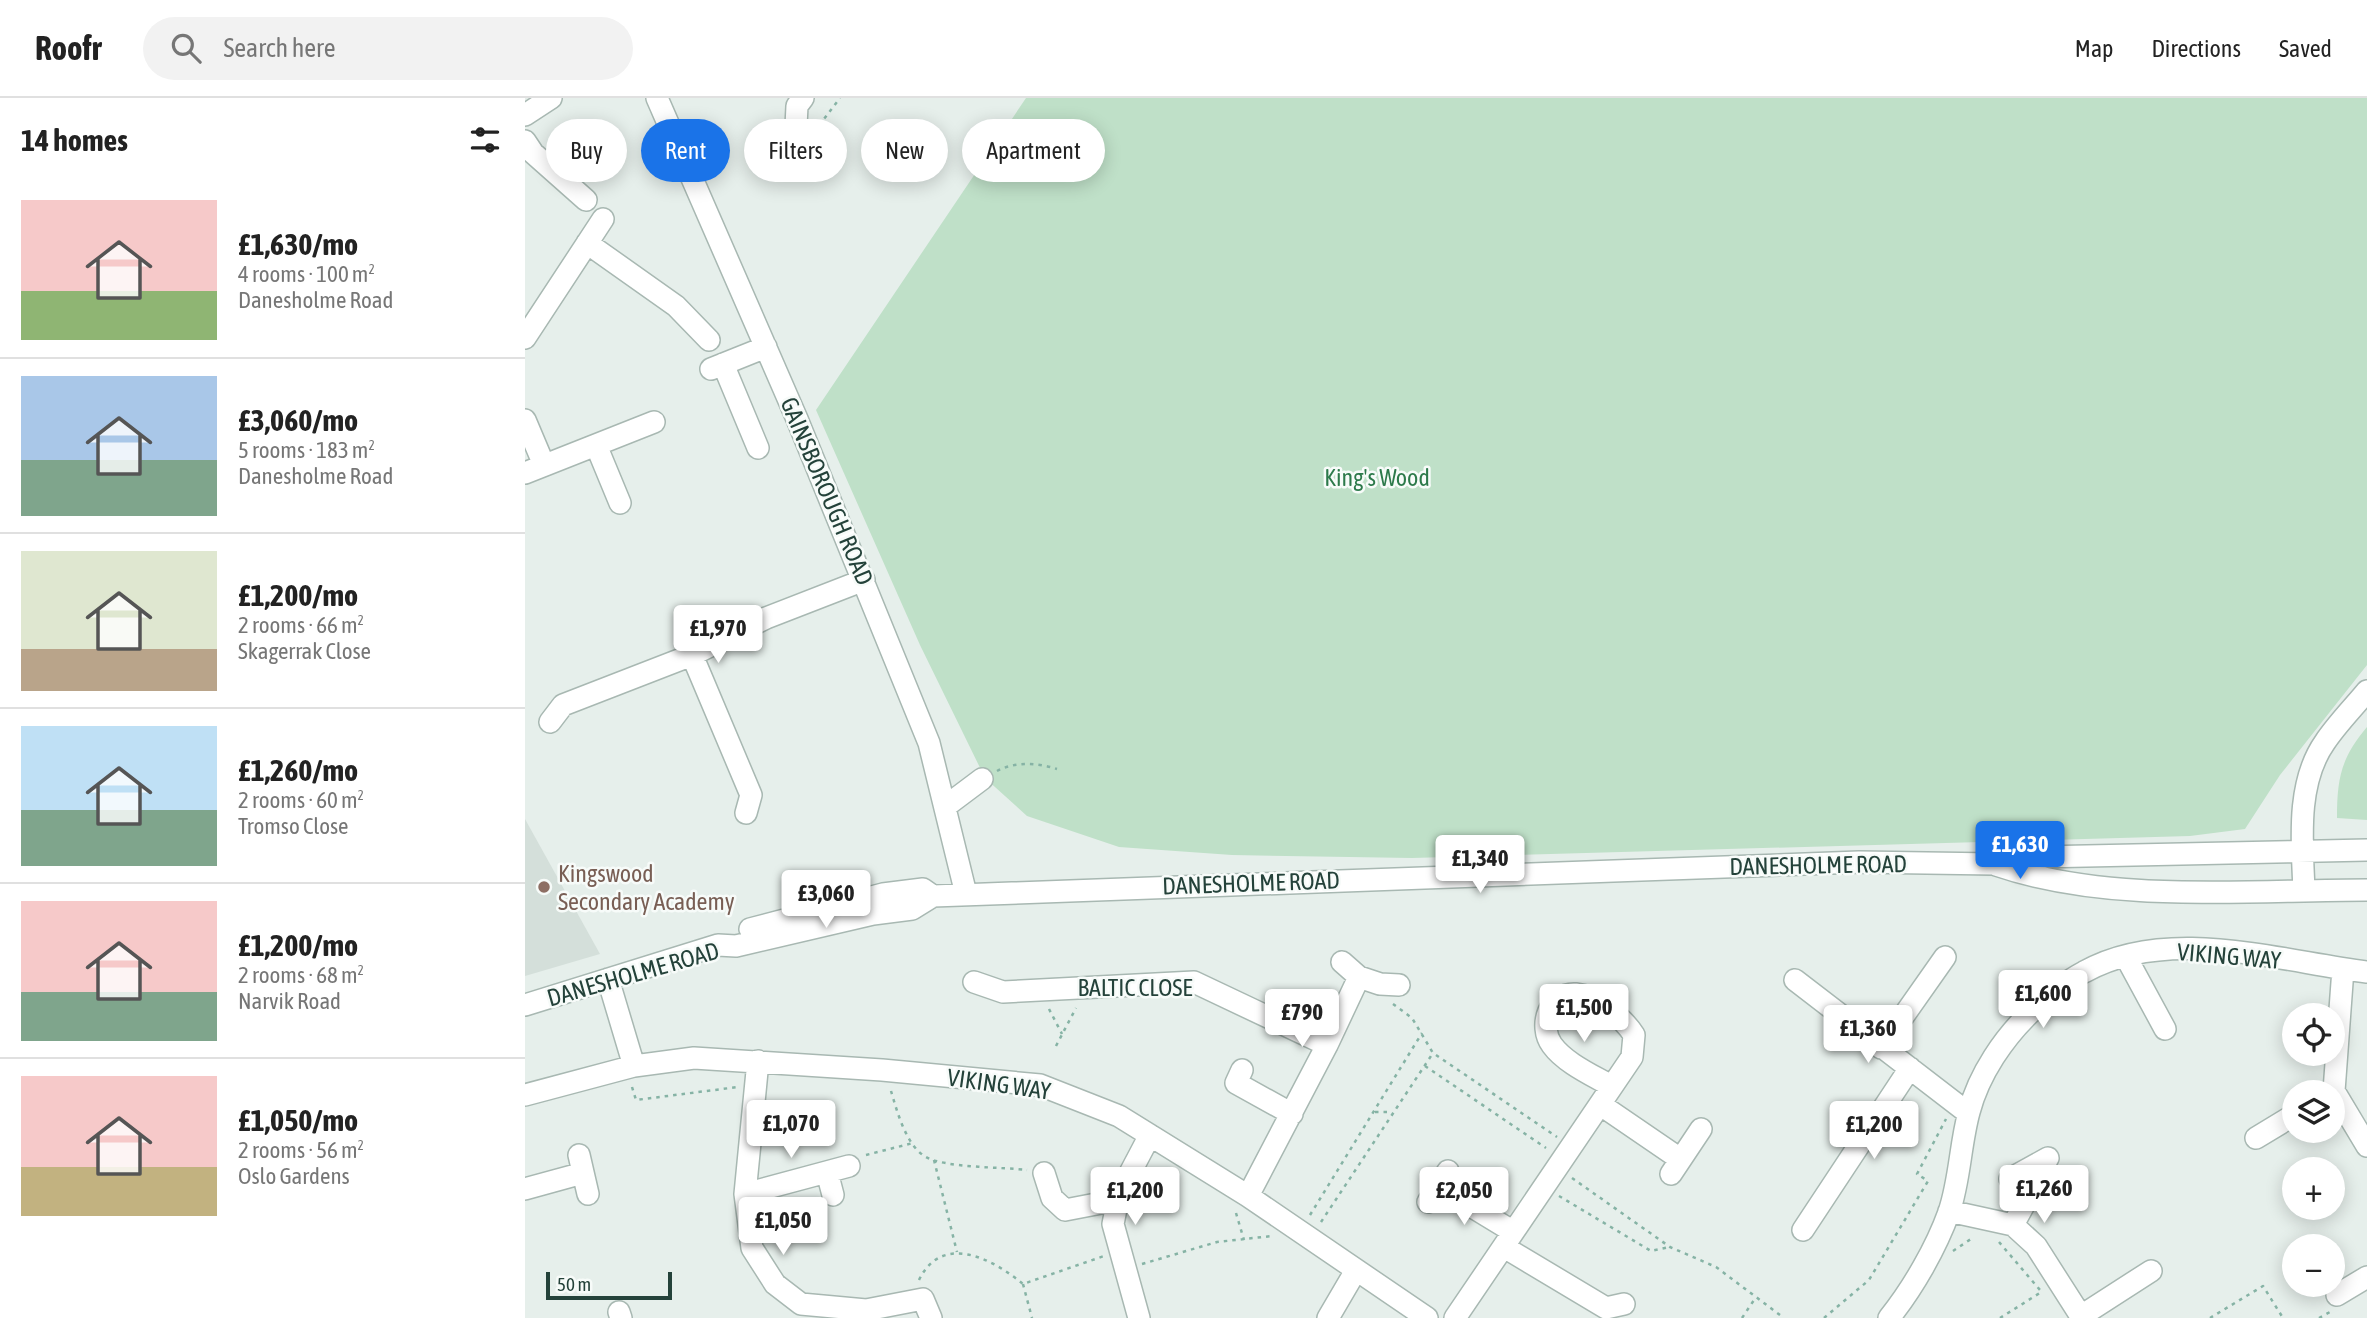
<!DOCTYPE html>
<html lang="en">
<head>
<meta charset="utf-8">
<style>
  :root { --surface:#fff; --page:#f2f2f2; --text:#222; --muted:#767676; --line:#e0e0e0; --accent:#1a73e8 }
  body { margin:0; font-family:"Asap Condensed",sans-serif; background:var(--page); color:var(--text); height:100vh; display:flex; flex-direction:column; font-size:26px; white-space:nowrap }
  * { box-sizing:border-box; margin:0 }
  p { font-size:23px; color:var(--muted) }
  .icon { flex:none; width:38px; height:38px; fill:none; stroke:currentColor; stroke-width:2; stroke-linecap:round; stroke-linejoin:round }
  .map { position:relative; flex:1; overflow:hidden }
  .panel { display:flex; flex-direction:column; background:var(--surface); width:525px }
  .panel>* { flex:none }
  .banner { position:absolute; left:21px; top:21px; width:665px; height:63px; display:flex; gap:14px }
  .buttons { position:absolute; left:1757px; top:905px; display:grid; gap:14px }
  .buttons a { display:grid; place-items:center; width:63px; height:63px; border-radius:50%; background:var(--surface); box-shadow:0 4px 18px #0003; font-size:35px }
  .scale { position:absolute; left:21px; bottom:18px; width:126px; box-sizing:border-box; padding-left:7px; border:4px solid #24423a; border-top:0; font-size:19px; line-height:24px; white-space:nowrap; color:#24423a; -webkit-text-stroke:5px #f7fbf9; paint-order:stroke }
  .price { position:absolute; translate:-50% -60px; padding:0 16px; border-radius:7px; background:#fff; color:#222; font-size:23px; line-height:46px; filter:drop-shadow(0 2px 4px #0008) }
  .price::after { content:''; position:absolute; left:50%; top:42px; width:21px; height:16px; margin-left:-10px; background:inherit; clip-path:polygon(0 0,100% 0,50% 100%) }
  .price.selected { background:var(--accent); color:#fff }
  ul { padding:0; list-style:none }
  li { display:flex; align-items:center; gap:21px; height:175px; padding:0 21px }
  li+li { border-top:2px solid var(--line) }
  li span { display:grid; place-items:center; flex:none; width:196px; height:140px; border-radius:0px; color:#555 }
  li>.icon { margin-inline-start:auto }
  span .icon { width:84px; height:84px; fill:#fffc; stroke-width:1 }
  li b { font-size:30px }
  h2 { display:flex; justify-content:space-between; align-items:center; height:84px; padding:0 21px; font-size:30px }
  .tag { padding:0 24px; border-radius:32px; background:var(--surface); box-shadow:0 4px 18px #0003; font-size:24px; line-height:63px }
  .tag.selected { background:var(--accent); color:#fff }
  header { display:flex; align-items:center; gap:42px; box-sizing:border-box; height:98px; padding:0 35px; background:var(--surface); border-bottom:2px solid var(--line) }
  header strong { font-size:33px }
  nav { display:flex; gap:38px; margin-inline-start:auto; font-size:24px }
  .search { width:490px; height:63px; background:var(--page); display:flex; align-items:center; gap:18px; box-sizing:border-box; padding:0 24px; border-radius:38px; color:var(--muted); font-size:26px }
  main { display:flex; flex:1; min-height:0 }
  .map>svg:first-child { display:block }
</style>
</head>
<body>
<header>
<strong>Roofr</strong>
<div class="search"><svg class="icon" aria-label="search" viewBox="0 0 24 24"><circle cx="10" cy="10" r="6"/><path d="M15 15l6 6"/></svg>Search here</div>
<nav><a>Map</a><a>Directions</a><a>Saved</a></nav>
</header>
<main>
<section class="panel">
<h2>14 homes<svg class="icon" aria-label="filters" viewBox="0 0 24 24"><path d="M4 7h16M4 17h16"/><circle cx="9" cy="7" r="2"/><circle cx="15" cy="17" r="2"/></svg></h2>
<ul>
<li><span style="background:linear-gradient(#f6c9c9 65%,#8fb573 0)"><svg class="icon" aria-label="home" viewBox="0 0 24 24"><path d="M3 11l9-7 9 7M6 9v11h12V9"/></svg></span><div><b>£1,630/mo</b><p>4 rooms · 100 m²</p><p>Danesholme Road</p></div></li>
<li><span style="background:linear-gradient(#a9c7e8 60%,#7fa58c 0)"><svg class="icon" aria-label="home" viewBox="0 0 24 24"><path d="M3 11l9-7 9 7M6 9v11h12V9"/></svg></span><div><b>£3,060/mo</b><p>5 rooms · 183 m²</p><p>Danesholme Road</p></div></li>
<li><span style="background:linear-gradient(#dfe7d0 70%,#b9a48a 0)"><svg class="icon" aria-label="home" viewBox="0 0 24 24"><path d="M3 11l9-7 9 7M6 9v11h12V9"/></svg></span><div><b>£1,200/mo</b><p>2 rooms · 66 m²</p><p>Skagerrak Close</p></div></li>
<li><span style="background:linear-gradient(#bfe0f5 60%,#7fa58c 0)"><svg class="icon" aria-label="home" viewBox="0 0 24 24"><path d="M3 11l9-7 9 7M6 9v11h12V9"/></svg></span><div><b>£1,260/mo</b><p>2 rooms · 60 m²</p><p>Tromso Close</p></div></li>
<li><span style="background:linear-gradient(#f6c9c9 65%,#7fa58c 0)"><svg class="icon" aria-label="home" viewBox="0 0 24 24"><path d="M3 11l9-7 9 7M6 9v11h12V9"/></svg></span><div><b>£1,200/mo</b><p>2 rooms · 68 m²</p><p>Narvik Road</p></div></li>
<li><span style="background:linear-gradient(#f6c9c9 65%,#c2b280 0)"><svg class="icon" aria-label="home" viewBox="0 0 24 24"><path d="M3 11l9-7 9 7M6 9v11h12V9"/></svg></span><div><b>£1,050/mo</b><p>2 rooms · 56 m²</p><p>Oslo Gardens</p></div></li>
</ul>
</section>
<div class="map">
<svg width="1842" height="1220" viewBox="0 0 1842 1220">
  <rect width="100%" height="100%" fill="#e6efeb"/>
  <path fill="#d4dfda" d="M0,721L75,856L0,878Z"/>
  <path fill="#bfe0c8" d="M501,0H1842V567L1755,677L1720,731L1665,738L887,760L707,757L594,749L502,718L460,680L395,547L291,312Z
    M1842,629V722L1812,720C1812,680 1816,660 1842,629Z"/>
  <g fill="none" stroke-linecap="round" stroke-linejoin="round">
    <defs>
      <path id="minor" d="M132,0L272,321L404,645L441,796
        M0,17L26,0
        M0,43L8,55L61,102
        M247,59L271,28L272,8L278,0
        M62,145L151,208L184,242
        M0,240L78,121
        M198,266L233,350
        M186,271L241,249
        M0,322L19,367
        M71,347L95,405
        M0,375L129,324
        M167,557L226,697L221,715
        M25,624L38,607L167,557L241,520L339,482
        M421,708L457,681
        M1471,767C1585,806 1723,792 1842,792
        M1779,792C1777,744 1771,685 1800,644C1812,626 1828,610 1842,593
        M225,831L358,796L398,791L408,798
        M1601,859L1640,931
        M817,864L834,879
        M1818,871L1809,993L1842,1048
        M1270,882L1443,1015
        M449,884L478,894L669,884L802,947
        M0,907L193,847L211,848L348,816L387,811L408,798L1334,764L1469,766L1514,759L1842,752
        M1356,950L1420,859
        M233,963L220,1096L227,1150L250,1186L276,1206L341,1212L398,1201L406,1220
        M109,968L169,960L357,972L515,987L594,1018L723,1098L902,1220
        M717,972L711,985L767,1016
        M0,997L109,968L83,881
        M1076,1007L1155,1061
        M1731,1040L1769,1017
        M54,1057L63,1096
        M302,1074L308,1097
        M519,1075L527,1100L540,1112L592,1102
        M1146,1076L1176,1031
        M913,1088L987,1133
        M0,1091L58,1075
        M220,1096L324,1068
        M723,1098L802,947L834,879L855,886L874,887
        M903,1104L923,1073
        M1424,1113L1488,1127L1511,1148L1557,1220
        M1488,1127L1500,1105L1485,1081L1523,1060
        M1278,1132L1385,970
        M979,1149L1081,1210L1099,1206
        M1812,1197L1842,1179
        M94,1214L96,1220
        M1556,1218L1626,1173
        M614,1220L588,1126L594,1096L625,1037
        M803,1220L830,1174
        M930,1220L1107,959L1109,937C1098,920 1072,898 1051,896C1024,894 1013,928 1027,947C1040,965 1067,977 1086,988
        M1364,1220C1388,1190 1411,1150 1424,1114C1435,1082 1435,1047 1444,1014C1454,976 1479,939 1508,912C1524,898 1540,884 1559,874C1643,827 1753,863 1842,874"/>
    </defs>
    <use href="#minor" stroke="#a8b8b2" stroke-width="24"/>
    <path stroke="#86b3a5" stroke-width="2.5" stroke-dasharray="3.5 5" stroke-linecap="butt" d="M289,34L315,0
      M472,673C491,663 513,665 532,671
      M868,906L887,920L908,955L1032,1039
      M524,911L537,936
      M531,948L551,910
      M900,968L1021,1050
      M107,989L111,1002L213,989
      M366,993C372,1013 381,1048 401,1059C420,1070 478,1069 502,1072
      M850,1014H867
      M341,1057L388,1045
      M409,1062L432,1154
      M1047,1080L1145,1149L1191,1169L1259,1220
      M1034,1098L1126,1153L1145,1149
      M711,1115L719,1142
      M785,1117L897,935
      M796,1124L908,955
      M1474,1144L1515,1192
      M1428,1153L1449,1139
      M617,1166L692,1144L747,1138
      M394,1182C417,1134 468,1161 498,1186L579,1158
      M498,1186L507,1220
      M1217,1220L1231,1199
      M1299,1220L1344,1182L1403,1083L1392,1076L1421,1021
      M1475,1220L1518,1193
      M1685,1220L1738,1188L1758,1220
      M1794,1220L1805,1214"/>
    <use href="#minor" stroke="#fff" stroke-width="21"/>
  </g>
  <circle fill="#8d6e63" stroke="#f7fbf9" stroke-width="2.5" cx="19" cy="789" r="7"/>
  <g text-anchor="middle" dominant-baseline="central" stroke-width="5" stroke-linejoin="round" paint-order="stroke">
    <g font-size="24" fill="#2d7a4b" stroke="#f7fbf9">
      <text x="852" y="379">King's Wood</text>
    </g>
    <g font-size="24" fill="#24423a" stroke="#f7fbf9">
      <text transform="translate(302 393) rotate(67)">GAINSBOROUGH ROAD</text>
      <text transform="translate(1293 767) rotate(-1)">DANESHOLME ROAD</text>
      <text transform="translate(726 785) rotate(-2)">DANESHOLME ROAD</text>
      <text transform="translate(1704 858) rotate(5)">VIKING WAY</text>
      <text transform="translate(108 876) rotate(-16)">DANESHOLME ROAD</text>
      <text x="610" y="889">BALTIC CLOSE</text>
      <text transform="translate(474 986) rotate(8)">VIKING WAY</text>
    </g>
    <g font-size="24" fill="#785e54" stroke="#f7fbf9" text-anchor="start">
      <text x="33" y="775">Kingswood<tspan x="33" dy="28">Secondary Academy</tspan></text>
    </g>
  </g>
</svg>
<div class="buttons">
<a><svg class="icon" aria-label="locate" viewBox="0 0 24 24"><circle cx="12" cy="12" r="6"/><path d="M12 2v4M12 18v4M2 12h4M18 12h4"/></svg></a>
<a><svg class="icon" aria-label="layers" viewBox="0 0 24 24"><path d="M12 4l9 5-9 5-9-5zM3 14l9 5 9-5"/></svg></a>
<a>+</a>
<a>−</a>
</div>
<div class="scale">50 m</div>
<b class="price" style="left:193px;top:567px">£1,970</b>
<b class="price selected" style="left:1495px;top:783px">£1,630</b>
<b class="price" style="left:955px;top:797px">£1,340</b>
<b class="price" style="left:301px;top:832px">£3,060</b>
<b class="price" style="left:1518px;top:932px">£1,600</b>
<b class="price" style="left:1059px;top:946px">£1,500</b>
<b class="price" style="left:777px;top:951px">£790</b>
<b class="price" style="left:1343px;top:967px">£1,360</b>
<b class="price" style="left:266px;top:1062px">£1,070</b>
<b class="price" style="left:1349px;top:1063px">£1,200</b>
<b class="price" style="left:1519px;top:1127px">£1,260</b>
<b class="price" style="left:610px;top:1129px">£1,200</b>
<b class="price" style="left:939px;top:1129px">£2,050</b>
<b class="price" style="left:258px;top:1159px">£1,050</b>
<div class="banner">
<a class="tag">Buy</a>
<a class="tag selected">Rent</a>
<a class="tag">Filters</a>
<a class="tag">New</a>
<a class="tag">Apartment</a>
</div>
</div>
</main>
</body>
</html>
